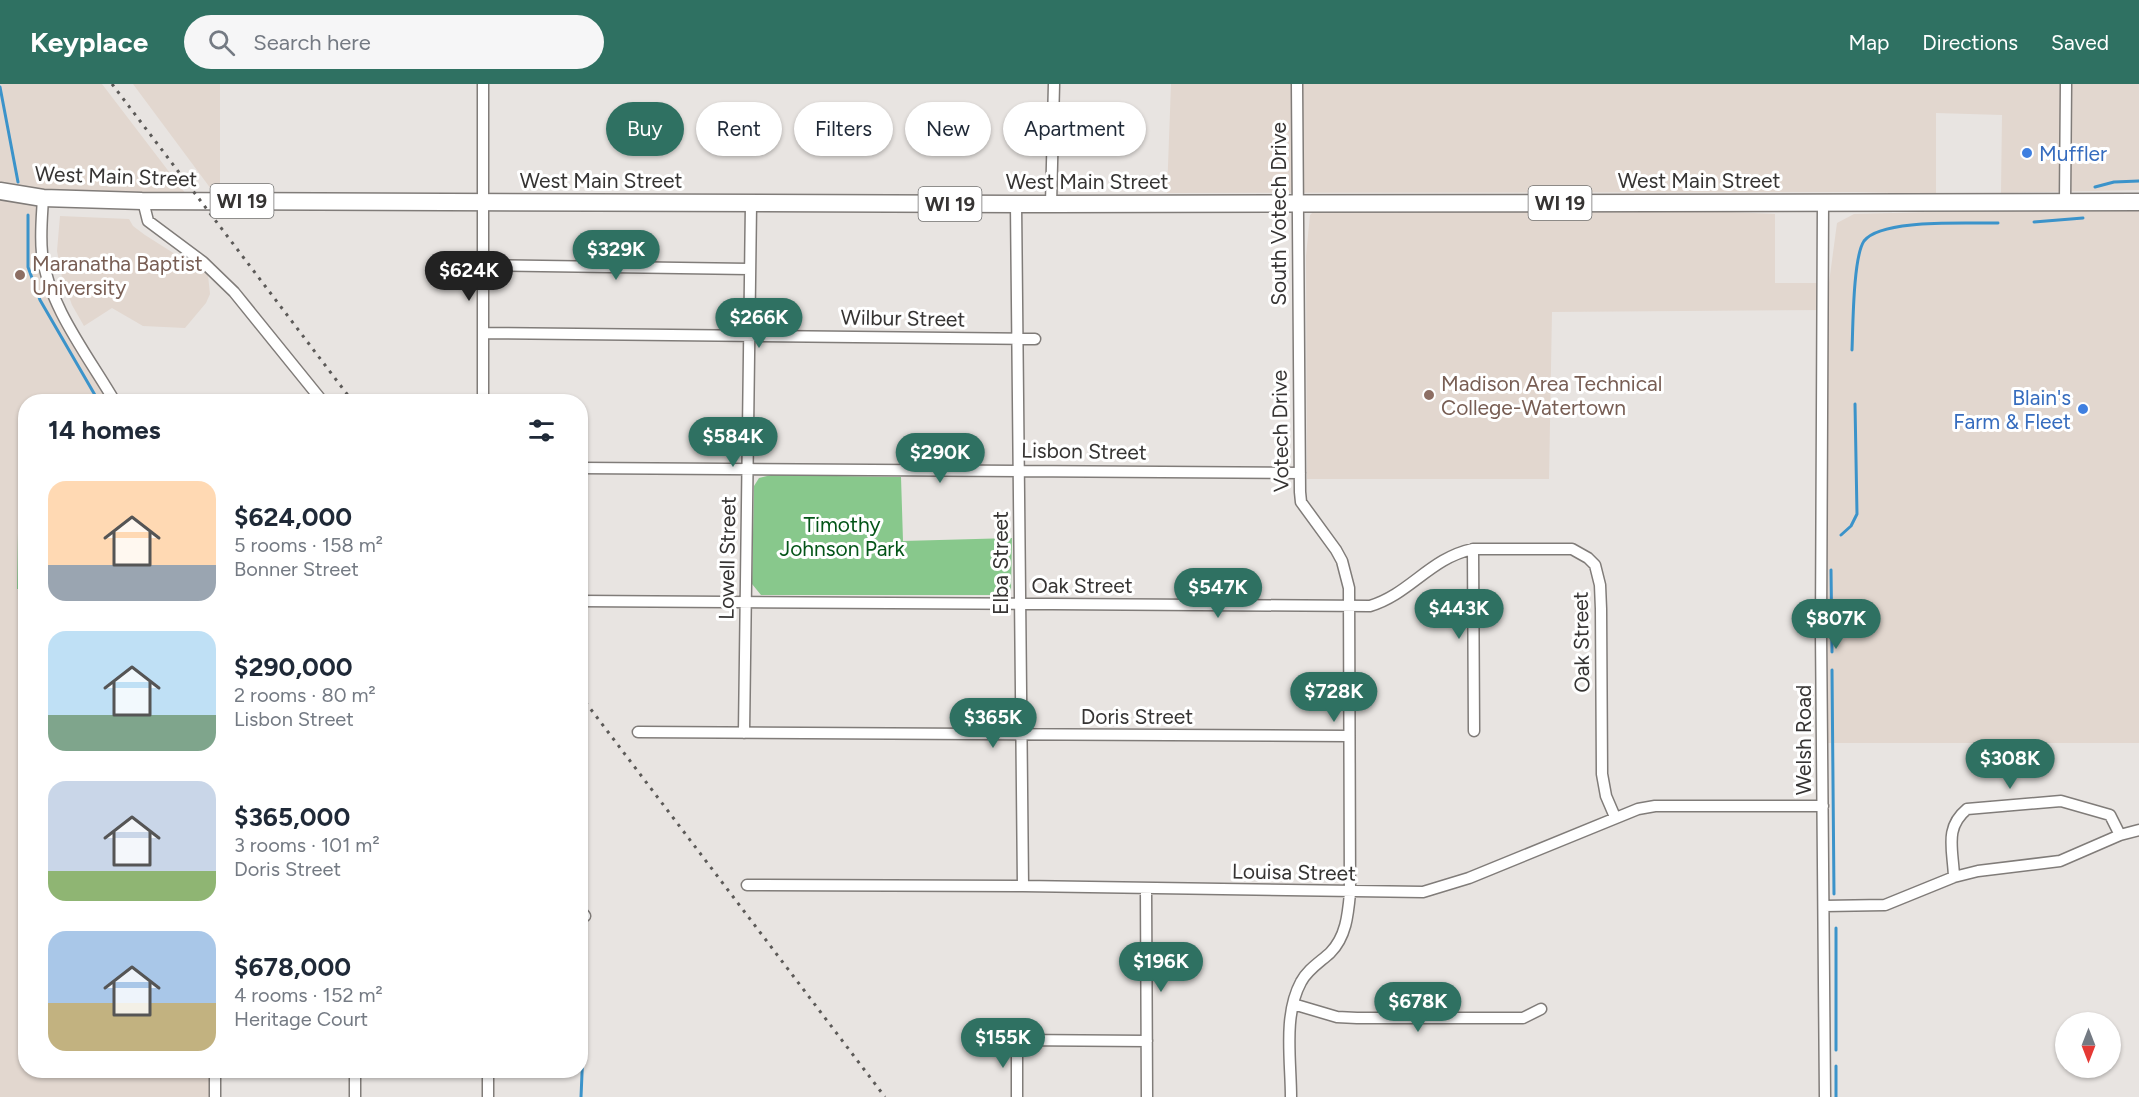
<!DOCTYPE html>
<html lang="en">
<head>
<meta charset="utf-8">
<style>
  :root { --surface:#fff; --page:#f6f6f7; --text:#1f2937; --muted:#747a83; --accent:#2f7162 }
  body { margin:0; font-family:Figtree,sans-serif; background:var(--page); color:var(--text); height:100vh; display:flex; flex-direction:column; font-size:22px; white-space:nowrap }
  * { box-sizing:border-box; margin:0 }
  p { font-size:20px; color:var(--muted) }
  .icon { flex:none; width:33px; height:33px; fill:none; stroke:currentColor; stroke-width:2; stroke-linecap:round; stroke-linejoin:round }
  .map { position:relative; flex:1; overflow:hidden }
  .side { position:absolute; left:18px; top:310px; width:570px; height:684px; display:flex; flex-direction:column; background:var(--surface); border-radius:24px; box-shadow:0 2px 4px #0004 }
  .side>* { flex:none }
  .top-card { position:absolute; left:606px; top:18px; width:570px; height:54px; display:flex; gap:12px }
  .needle { width:39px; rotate:180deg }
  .fabs { position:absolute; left:2055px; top:928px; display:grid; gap:12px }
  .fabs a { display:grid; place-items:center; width:66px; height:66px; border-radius:50%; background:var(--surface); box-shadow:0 2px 4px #0004; font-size:30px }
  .price { position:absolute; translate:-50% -51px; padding:0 14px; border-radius:21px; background:var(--accent); color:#fff; font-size:20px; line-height:39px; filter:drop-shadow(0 2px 3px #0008) }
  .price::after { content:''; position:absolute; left:50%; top:36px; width:18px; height:14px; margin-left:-9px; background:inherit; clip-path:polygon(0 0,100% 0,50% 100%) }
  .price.on { background:#222; color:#fff }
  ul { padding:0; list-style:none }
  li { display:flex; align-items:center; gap:18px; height:150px; padding:0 30px }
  li span { display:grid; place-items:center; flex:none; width:168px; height:120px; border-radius:18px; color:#555 }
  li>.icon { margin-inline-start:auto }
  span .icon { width:72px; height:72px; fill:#fffc; stroke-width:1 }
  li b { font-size:26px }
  h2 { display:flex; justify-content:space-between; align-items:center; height:72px; padding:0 30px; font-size:26px }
  .tag { padding:0 21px; border-radius:27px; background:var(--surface); box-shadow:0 2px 4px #0004; font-size:21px; line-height:54px }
  .tag.on { background:var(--accent); color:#fff }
  header { display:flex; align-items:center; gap:36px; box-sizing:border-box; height:84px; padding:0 30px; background:var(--accent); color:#fff }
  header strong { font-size:28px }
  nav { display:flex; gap:33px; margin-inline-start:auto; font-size:21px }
  .search { width:420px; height:54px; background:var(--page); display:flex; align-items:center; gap:15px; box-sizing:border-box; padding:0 21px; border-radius:33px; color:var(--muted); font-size:22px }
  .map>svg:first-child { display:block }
</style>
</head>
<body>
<header>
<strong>Keyplace</strong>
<div class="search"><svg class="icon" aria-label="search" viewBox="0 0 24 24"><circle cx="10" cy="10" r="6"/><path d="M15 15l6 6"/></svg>Search here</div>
<nav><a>Map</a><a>Directions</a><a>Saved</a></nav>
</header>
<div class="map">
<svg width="2139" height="1013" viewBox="0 0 2139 1013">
  <rect width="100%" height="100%" fill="#e8e4e1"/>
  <path fill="#e2d7cf" d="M0,0H102L186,110L36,105V178L43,204L108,318H26L25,339H20L18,505H26V987H214L213,1013H0Z
    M133,0H220V109H214Z
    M1171,0H2139V106L2001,109L2002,31L1936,29V110L1856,108L1167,109Z
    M2081,124H2139V659H1828L1826,226L1552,228L1549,395H1307L1306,172L1310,131L1313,128L1687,126L1775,130V199H1829L1837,139L1854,130Z
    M60,132L129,135L133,142L145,151L208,191L210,210L206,219L185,244L143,242L112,224L84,242L72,221L62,193L57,167Z"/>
  <path fill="#88c88c" d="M20,339H26L25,505H17Z
    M771,391L901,393L903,457L1012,454L1011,508L1003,511H761L752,500L754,402L759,394Z"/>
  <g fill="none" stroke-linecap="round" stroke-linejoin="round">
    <path stroke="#3b93ca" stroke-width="3" d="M0,3L18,98
      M2095,103L2114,98L2139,97
      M28,131V183L40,216L99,318
      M2034,138L2083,134
      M1852,266C1853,244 1853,173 1864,157C1881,134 1970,140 1998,139
      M1841,451L1851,442L1857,430L1855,320
      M1831,486L1832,568
      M1832,586L1834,810
      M1836,844V966
      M580,899L584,943L581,1013
      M1836,982V1013"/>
    <defs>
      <path id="minor" d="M43,114C42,132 40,151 42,169C48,222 89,273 115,318
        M143,117L148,137L203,178L234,208L323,318
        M1823,118L1821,547L1825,1013
        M2065,118L2066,0
        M1016,120L1023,802
        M1051,120L1054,0
        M483,181L749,185
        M483,249L1035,255
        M483,318V0
        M580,384L1300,389
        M1473,465L1474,647
        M580,517L1370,522C1410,510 1430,474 1473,465H1572L1588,474L1595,481L1600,501L1601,525L1602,690L1606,712L1615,733
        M638,648L1348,652
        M744,649L751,120
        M1954,793C1953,765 1944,744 1967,725L2061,717L2110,731L2120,751
        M747,801L1023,802L1423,808L1469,794L1638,725L1655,722H1823
        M1146,804L1147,1013
        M1824,822L1885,821L1954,793L1978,787L2060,777L2120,751L2139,746
        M580,826L585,832
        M1293,920L1337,933L1357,934H1523L1541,925
        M1001,956L1147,957
        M1017,956V1013
        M215,1013V987
        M355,1013V987
        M488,1013V987
        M1291,1013C1291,977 1283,931 1301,898C1307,886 1320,878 1330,869C1346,853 1348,831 1350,809L1349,504L1342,477L1336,466L1301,418L1300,408L1297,0"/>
      <path id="primary" d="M0,107L43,114L142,117L1051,120L2139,118"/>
    </defs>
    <use href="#minor" stroke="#807c79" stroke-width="13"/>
    <use href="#primary" stroke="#807c79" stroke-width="19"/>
    <use href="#minor" stroke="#fff" stroke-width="10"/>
    <use href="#primary" stroke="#fff" stroke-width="16"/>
    <path stroke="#5c5a58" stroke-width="3" stroke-dasharray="3 6" stroke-linecap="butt" d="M112,0L353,318
      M580,611L885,1013"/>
  </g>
  <g fill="#3f7fe0" stroke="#fff" stroke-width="2">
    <circle cx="2027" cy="69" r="6"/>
    <circle cx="2083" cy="325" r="6"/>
  </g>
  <g fill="#8d6e63" stroke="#fff" stroke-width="2">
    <circle cx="20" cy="191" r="6"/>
    <circle cx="1429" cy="311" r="6"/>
  </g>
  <g text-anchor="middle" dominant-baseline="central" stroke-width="6" stroke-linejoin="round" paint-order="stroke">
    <g fill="#fff" stroke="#727170" stroke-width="1.5">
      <rect x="210.5" y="100" width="63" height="34" rx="4.5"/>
      <rect x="1528.5" y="102" width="63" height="34" rx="4.5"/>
      <rect x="918.5" y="103" width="63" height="34" rx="4.5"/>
    </g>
    <g font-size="20" font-weight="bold" fill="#363433">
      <text x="242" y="117">WI 19</text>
      <text x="1560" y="119">WI 19</text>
      <text x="950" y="120">WI 19</text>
    </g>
    <g font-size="21" fill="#366cbe" stroke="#fff" text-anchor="start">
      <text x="2039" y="69">Muffler</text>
      <text x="2071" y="313" text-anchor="end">Blain's<tspan x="2071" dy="24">Farm &amp; Fleet</tspan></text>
    </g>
    <g font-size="21" fill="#363433" stroke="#fff">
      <text transform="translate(116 92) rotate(2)">West Main Street</text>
      <text x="601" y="96">West Main Street</text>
      <text x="1699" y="96">West Main Street</text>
      <text x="1087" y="97">West Main Street</text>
      <text transform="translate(1278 130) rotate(-90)">South Votech Drive</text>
      <text transform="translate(903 234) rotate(1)">Wilbur Street</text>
      <text transform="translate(1280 347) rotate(-91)">Votech Drive</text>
      <text transform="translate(1084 367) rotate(1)">Lisbon Street</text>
      <text transform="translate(727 474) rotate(-89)">Lowell Street</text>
      <text transform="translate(1000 479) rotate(-90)">Elba Street</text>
      <text x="1082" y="501">Oak Street</text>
      <text transform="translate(1581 558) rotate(-91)">Oak Street</text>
      <text x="1137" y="632">Doris Street</text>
      <text transform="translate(1803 656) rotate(-90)">Welsh Road</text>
      <text transform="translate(1294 788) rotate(1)">Louisa Street</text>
    </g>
    <g font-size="21" fill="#785e54" stroke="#fff" text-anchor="start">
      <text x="32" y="179">Maranatha Baptist<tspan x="32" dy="24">University</tspan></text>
      <text x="1441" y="299">Madison Area Technical<tspan x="1441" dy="24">College-Watertown</tspan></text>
    </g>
    <g font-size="21" fill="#045518" stroke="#fff">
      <text x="842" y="440">Timothy<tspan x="842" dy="24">Johnson Park</tspan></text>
    </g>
  </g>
</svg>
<div class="fabs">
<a><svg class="needle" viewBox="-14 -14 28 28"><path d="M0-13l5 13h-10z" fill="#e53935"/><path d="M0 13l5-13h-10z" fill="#747a83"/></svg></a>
</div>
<b class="price" style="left:616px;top:197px">$329K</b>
<b class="price on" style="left:469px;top:218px">$624K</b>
<b class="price" style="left:759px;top:265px">$266K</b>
<b class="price" style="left:733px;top:384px">$584K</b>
<b class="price" style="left:940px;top:400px">$290K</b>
<b class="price" style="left:1218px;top:535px">$547K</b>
<b class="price" style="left:1459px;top:556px">$443K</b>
<b class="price" style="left:1836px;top:566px">$807K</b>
<b class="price" style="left:1334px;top:639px">$728K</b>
<b class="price" style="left:993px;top:665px">$365K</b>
<b class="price" style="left:2010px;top:706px">$308K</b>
<b class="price" style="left:1161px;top:909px">$196K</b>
<b class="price" style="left:1418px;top:949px">$678K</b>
<b class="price" style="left:1003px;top:985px">$155K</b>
<div class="top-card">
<a class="tag on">Buy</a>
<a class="tag">Rent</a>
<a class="tag">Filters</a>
<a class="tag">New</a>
<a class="tag">Apartment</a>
</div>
<section class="side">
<h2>14 homes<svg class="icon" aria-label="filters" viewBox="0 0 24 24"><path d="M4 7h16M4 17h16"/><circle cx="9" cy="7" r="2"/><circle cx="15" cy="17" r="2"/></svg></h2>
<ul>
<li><span style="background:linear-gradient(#ffd9b3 70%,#9aa5b1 0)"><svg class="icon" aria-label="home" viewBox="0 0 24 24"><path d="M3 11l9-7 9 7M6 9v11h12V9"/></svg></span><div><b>$624,000</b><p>5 rooms · 158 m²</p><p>Bonner Street</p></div></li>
<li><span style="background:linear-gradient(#bfe0f5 70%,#7fa58c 0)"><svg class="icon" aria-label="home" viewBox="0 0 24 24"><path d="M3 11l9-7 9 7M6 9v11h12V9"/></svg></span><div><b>$290,000</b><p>2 rooms · 80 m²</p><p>Lisbon Street</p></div></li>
<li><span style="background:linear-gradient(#c9d6e8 75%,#8fb573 0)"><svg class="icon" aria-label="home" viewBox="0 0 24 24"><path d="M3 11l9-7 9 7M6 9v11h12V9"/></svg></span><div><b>$365,000</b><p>3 rooms · 101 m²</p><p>Doris Street</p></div></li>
<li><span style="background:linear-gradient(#a9c7e8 60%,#c2b280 0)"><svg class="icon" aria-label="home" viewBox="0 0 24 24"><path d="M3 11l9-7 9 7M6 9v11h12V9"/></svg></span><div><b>$678,000</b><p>4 rooms · 152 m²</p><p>Heritage Court</p></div></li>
</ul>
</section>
</div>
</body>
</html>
